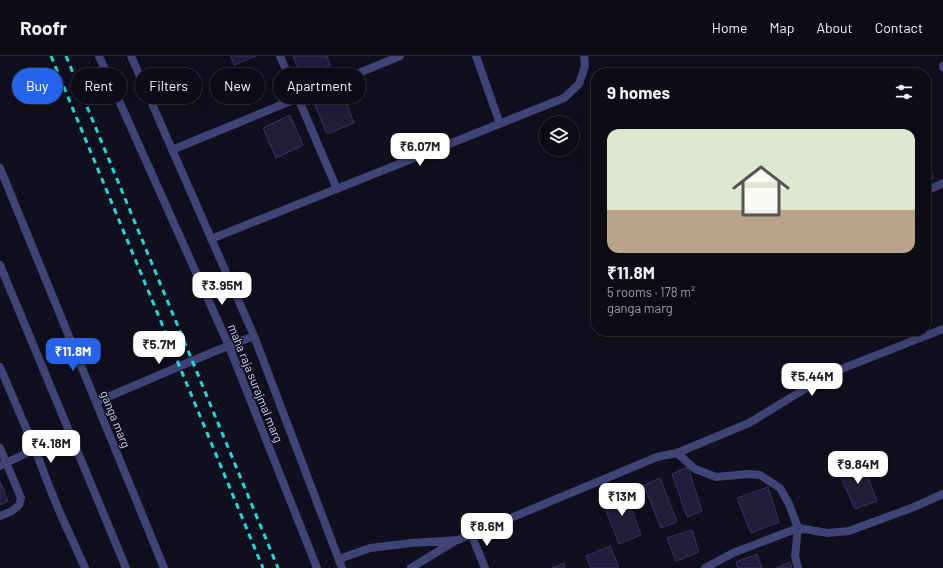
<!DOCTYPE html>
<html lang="en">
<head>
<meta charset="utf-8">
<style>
  :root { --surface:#0c0b16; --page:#1a1923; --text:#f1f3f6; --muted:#9a9ba1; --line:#2c2b35; --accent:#2563eb }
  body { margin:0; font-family:Barlow,sans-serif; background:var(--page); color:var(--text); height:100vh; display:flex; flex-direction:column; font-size:15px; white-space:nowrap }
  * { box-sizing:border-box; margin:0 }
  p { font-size:13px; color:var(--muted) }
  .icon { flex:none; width:22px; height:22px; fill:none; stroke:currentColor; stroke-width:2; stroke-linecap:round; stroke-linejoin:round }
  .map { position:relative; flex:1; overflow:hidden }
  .drawer { position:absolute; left:591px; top:12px; width:340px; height:268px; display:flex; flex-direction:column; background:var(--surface); border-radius:16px; box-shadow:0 4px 16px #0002,0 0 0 1px var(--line) }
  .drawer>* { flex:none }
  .guide { position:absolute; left:12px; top:12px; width:380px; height:36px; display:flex; gap:8px }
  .tools { position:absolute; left:539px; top:60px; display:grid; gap:8px }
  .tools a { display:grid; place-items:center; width:40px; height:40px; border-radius:50%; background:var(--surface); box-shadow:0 4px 16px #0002,0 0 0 1px var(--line); font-size:20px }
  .price { position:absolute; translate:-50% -34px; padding:0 9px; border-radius:8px; background:#fff; color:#222; font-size:13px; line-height:26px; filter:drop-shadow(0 1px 2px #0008) }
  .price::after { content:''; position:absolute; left:50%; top:24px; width:12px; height:9px; margin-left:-6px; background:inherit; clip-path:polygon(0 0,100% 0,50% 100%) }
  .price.current { background:var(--accent); color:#fff }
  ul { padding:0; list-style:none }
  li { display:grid; align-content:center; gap:8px; height:212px; padding:0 16px }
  li span { display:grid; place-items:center; height:124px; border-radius:12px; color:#555 }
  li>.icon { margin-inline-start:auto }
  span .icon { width:72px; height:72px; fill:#fffc; stroke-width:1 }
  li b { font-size:17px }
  h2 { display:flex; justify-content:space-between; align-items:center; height:48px; padding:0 16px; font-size:17px }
  .pill { padding:0 14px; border-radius:18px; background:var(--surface); box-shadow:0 4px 16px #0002,0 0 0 1px var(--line); font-size:14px; line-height:36px }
  .pill.current { background:var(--accent); color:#fff }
  header { display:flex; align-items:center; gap:24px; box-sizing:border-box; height:56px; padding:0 20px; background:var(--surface); border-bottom:1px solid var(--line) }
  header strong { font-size:19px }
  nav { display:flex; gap:22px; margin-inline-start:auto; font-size:14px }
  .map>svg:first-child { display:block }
</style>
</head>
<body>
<header>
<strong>Roofr</strong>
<nav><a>Home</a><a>Map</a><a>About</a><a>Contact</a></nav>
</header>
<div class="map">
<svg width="943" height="512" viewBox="0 0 943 512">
  <rect width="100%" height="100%" fill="#100f1d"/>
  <path fill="#201d3b" stroke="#373264" d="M231,0H256L234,9Z
    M293,0H327L330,9L301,20Z
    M343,38L354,67L327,78L315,49Z
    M290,59L303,89L276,102L263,72Z
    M926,104L934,122L926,126Z
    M861,404L877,445L855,453L838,414Z
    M688,411L702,455L687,461L672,418Z
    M660,422L677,466L661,472L644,429Z
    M0,425L8,445L0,449Z
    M768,431L779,466L751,477L737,442Z
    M625,435L641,479L619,488L602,444Z
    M692,474L699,496L676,505L667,482Z
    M610,490L619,512H591L586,500Z
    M757,498L762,512H738L736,506Z
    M790,506L792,512H776Z
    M564,507L565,512H552Z"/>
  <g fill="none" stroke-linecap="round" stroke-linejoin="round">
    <path stroke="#404376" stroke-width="8" d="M0,392L21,442L19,449L12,455L0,460
      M0,410L35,393"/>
    <path stroke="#404376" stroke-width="8" d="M280,0L337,133
      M476,0L500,68
      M943,10V11
      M172,94L400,0
      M926,135L943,127
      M211,183L564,42L579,28L585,10L584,0
      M0,311L35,393L47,425L60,457L85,512
      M677,397L749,367L831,317L943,273
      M471,478L485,512
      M339,503L370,492L411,487L458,484L657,401L677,397L695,413L716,421L748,418L760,419L780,432L789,448L798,472L795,500L798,512
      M411,512L455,485
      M705,512L733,497L798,472L828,477L849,475L914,451L943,438"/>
    <path stroke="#404376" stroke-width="8" d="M99,0L229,290L317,512
      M131,0L254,280L342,512
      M0,112L164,512
      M0,209L126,512
      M96,346L213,296L254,280"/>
    <path stroke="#1ed7d7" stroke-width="3" stroke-dasharray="6 5" stroke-linecap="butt" d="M51,0L263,512
      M66,0L278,512"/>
  </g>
  <g text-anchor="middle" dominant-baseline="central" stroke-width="3" stroke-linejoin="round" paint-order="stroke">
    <g font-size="12" fill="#d2d1f9" stroke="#100f1d">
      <text transform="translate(256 327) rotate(68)">maha raja surajmal marg</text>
      <text transform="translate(116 363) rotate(68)">ganga marg</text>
    </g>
  </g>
</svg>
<div class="tools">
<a><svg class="icon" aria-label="layers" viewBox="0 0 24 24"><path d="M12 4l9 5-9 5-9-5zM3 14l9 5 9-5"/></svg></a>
</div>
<b class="price" style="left:420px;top:111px">₹6.07M</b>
<b class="price" style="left:222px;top:250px">₹3.95M</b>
<b class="price" style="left:159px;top:309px">₹5.7M</b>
<b class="price current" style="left:73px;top:316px">₹11.8M</b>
<b class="price" style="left:812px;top:341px">₹5.44M</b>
<b class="price" style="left:51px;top:408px">₹4.18M</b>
<b class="price" style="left:858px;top:429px">₹9.84M</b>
<b class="price" style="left:622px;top:461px">₹13M</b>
<b class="price" style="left:487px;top:491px">₹8.6M</b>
<div class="guide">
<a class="pill current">Buy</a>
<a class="pill">Rent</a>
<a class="pill">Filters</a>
<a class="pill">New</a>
<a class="pill">Apartment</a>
</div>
<section class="drawer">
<h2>9 homes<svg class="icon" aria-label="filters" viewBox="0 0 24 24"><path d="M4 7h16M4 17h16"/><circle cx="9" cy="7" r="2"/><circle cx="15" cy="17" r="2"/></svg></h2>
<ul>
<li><span style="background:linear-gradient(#dfe7d0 65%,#b9a48a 0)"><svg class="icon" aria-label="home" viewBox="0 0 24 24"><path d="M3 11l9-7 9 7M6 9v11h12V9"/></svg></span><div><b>₹11.8M</b><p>5 rooms · 178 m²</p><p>ganga marg</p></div></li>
</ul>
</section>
</div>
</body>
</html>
